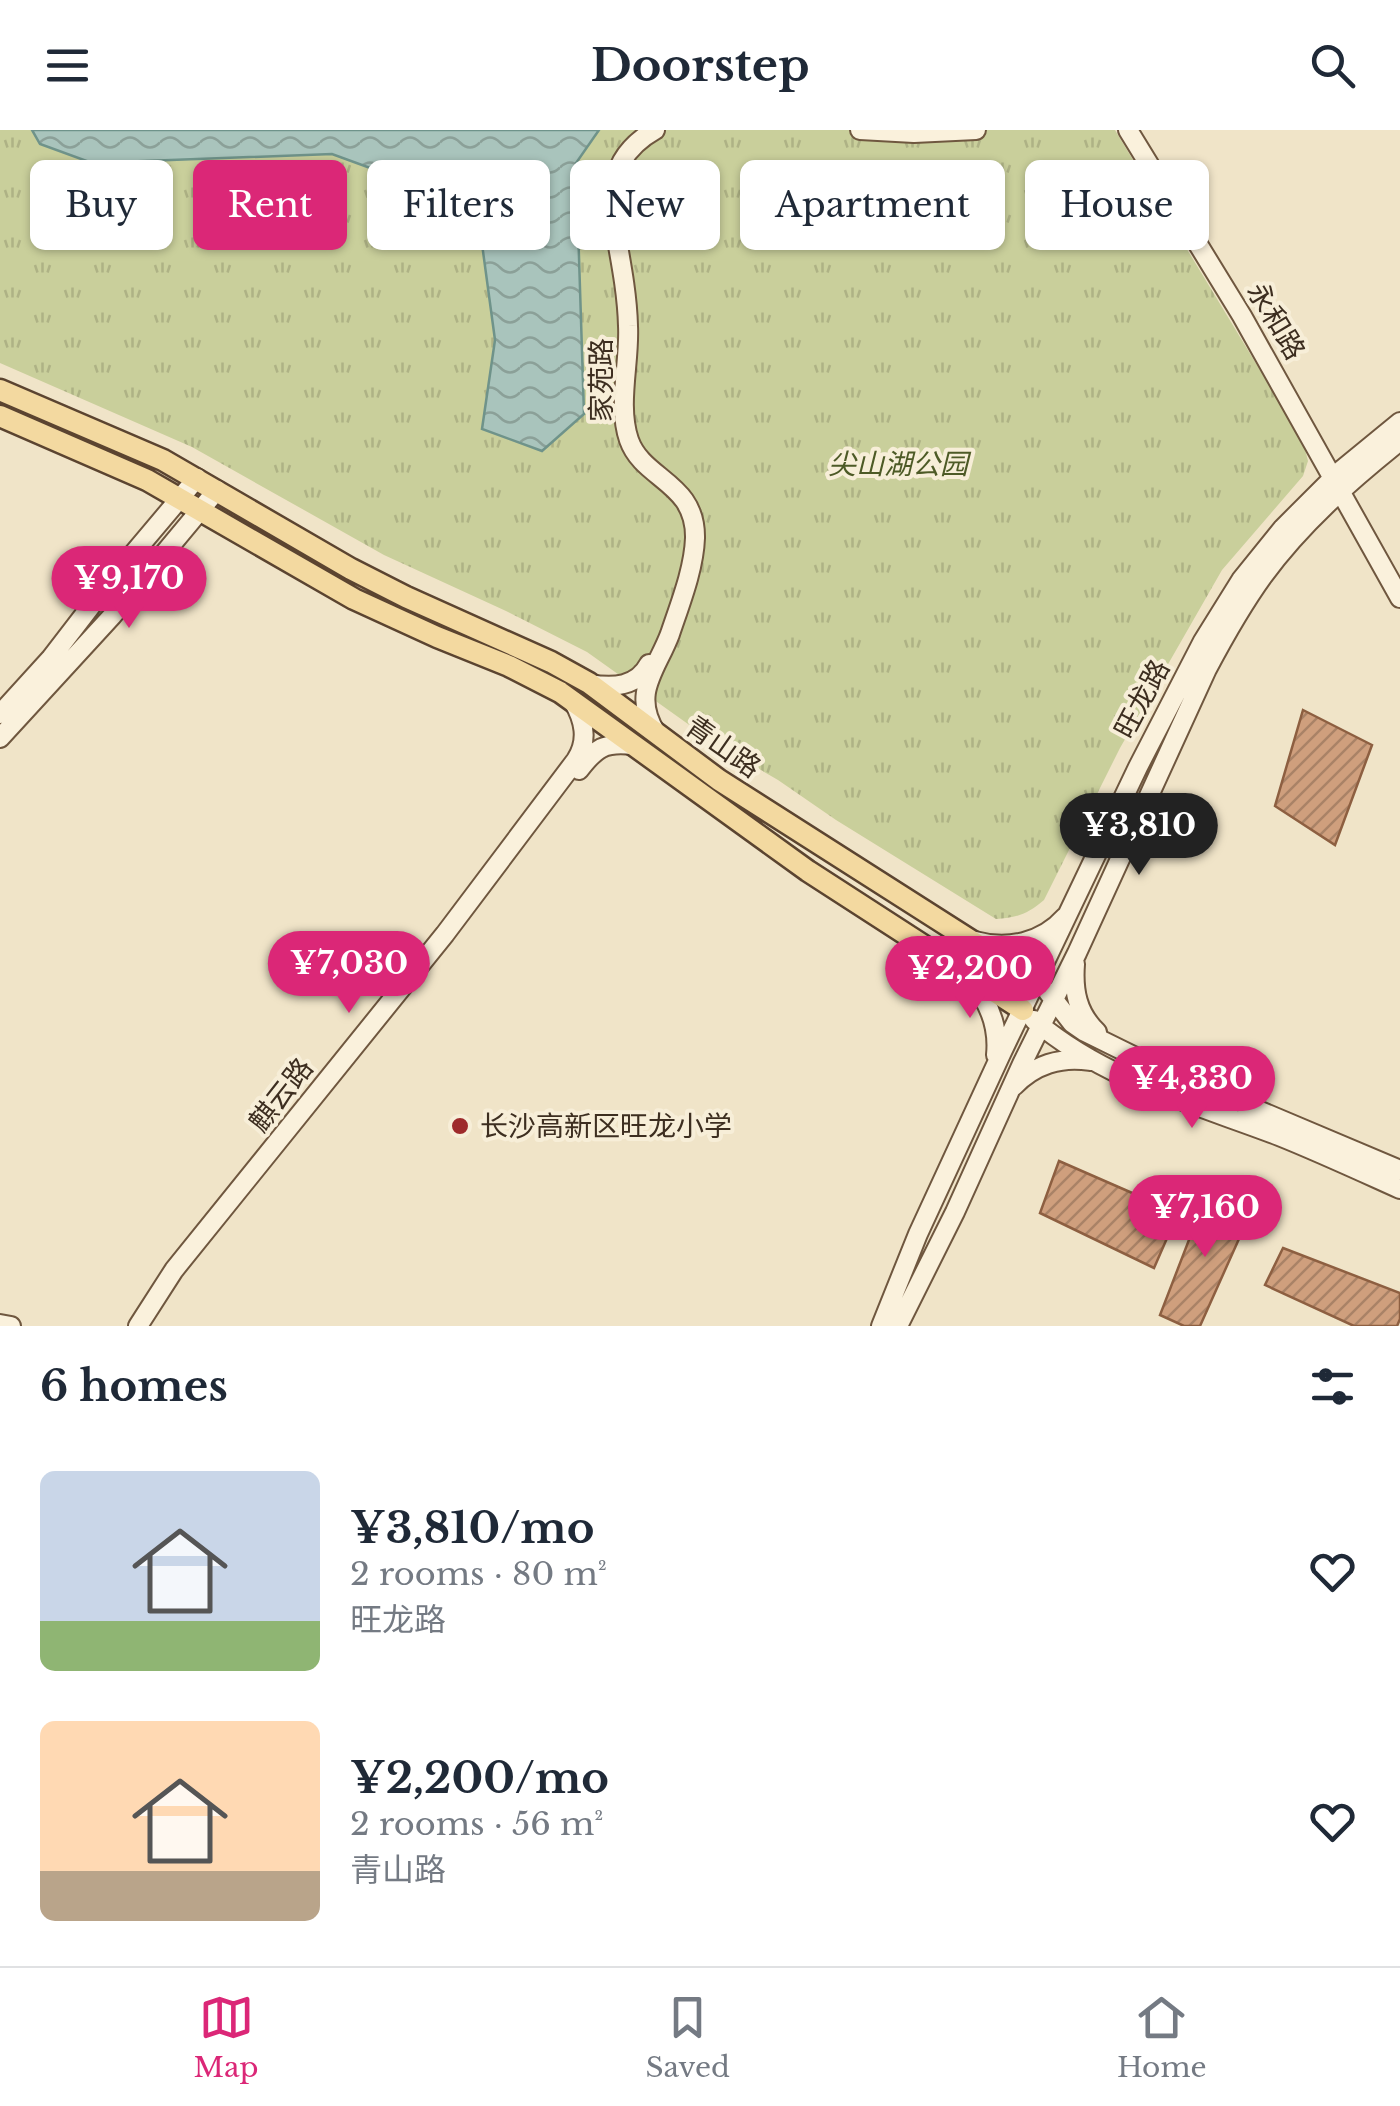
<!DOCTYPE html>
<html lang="en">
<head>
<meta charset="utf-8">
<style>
  :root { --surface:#fff; --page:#f6f6f7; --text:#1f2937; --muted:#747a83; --line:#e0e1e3; --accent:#db2777 }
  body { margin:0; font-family:"Libre Baskerville","Noto Sans SC",serif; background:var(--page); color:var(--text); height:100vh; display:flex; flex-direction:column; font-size:38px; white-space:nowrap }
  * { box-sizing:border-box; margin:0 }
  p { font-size:32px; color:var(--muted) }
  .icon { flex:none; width:55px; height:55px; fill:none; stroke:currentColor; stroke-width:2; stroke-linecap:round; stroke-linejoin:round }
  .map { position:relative; height:1196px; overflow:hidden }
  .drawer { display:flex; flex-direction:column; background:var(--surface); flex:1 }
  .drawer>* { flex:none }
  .top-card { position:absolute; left:30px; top:30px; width:1340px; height:90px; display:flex; gap:20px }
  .price { position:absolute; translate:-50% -85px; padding:0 22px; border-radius:35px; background:var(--accent); color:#fff; font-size:32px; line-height:65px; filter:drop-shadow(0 2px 5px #0008) }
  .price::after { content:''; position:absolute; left:50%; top:60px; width:30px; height:22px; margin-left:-15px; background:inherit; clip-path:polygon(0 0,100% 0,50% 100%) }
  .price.current { background:#222; color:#fff }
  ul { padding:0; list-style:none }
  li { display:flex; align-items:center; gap:30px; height:250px; padding:0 40px }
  li span { display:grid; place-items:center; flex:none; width:280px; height:200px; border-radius:15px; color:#555 }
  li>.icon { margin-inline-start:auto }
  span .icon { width:120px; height:120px; fill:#fffc; stroke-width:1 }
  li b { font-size:42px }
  h2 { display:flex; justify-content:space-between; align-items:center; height:120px; padding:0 40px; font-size:42px }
  .chip { padding:0 35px; border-radius:15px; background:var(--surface); box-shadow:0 2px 8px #0004; font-size:35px; line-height:90px }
  .chip.current { background:var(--accent); color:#fff }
  header { display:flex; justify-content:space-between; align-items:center; height:130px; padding:0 40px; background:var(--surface); font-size:45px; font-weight:700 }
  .tabs { display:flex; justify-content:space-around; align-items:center; height:140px; border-top:2px solid var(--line); background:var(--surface); font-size:28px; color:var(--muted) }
  .tabs a { display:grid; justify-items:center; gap:5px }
  .tabs .current { color:var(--accent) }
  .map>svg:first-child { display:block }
</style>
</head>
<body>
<header><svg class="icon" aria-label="menu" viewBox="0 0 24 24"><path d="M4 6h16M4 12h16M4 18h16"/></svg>Doorstep<svg class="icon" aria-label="search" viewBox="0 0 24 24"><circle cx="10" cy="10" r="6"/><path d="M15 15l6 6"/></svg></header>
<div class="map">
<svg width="1400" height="1196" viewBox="0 0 1400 1196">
  <defs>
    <pattern id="park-tufts" width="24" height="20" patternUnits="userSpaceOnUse" patternTransform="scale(2.5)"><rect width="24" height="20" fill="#c9cf9b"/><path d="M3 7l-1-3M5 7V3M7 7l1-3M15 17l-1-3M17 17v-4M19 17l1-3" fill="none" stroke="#aeb285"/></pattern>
    <pattern id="water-waves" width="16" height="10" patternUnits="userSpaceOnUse" patternTransform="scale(2.5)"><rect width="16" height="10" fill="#a9c4bc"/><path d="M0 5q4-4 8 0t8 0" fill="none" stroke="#8ba098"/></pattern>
    <pattern id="building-hatch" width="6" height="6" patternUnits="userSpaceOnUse" patternTransform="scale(2.5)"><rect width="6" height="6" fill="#cf9f7d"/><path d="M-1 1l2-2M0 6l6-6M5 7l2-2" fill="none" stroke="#a98266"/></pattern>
  </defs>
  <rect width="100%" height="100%" fill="#f0e4c8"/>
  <path fill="url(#park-tufts)" d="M0,0H1115L1272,260L1305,319L1308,331L1303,346L1222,440L1120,618L1044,770C1028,784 1016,788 996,789L836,690L778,650L716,614L587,522L506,481L384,425L192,317L0,233Z"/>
  <path fill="url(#water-waves)" stroke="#6f938a" stroke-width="2.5" d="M32,0H599L576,33L584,284L542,321L482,299L495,210L477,77L332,24L92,33L40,14Z"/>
  <path fill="url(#building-hatch)" stroke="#8d5f41" stroke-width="2.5" d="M1303,580L1372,615L1335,715L1275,676Z
    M1059,1031L1178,1083L1154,1138L1040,1083Z
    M1209,1058L1251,1082L1200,1196H1184L1160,1185Z
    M1283,1118L1400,1163V1189L1397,1196H1354L1265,1155Z"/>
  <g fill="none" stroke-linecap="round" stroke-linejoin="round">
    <defs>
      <path id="secondary" d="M655,0C625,17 612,41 611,75C617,115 627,155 628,196C630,232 617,275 629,310C643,350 696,352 695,408C694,439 680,474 670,504C656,541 631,563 656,603
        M860,0L914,3L976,0
        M1128,0L1242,186L1400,468
        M590,554C613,558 637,557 649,534
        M0,584L51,528L111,450L197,348
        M0,608L112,486L217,360
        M579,640C596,618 604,612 632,615
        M975,811C1007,820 1042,813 1065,787
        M1075,834C1073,860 1077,883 1097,902
        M969,849C989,871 999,895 996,925
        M1048,862L1072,893L1085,902L1156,937L1400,1040
        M1034,890C1104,950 1195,974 1279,1006C1319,1022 1360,1041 1400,1059
        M1014,956C1034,935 1061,926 1090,931
        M0,1194L11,1196
        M138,1196L174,1140L445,804L576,630C589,610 584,590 573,571
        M881,1196L918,1104L1002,922L1138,637L1203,511L1241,450L1283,398L1339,342L1400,292
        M898,1196L955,1082L1022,934L1077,823L1207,539C1224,507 1242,475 1263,446C1301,394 1350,351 1400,311"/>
      <path id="primary" d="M0,260L163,330L351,439L406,467L551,532L589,553L719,650L1036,852
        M0,286L147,350L354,469L437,507L509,536L560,562L808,741L1023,880"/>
    </defs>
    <use href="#secondary" stroke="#6f573f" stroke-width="22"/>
    <use href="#primary" stroke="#5b4430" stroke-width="25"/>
    <use href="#secondary" stroke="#faf1dc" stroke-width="18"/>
    <use href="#primary" stroke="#f3d9a0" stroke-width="20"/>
  </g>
  <circle fill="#9e2a2b" stroke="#f7eed8" stroke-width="4" cx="460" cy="996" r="10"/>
  <g text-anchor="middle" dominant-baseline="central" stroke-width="8" stroke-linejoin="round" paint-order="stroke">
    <g font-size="28" fill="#3d2e20" stroke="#f7eed8">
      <text transform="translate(1276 191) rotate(59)">永和路</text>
      <text transform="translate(601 250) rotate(-90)">家苑路</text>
      <text transform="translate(1142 569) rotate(-62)">旺龙路</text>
      <text transform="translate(723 617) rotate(35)">青山路</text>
      <text transform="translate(281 965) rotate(-52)">麒云路</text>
    </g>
    <g font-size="28" font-style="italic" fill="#4d5a26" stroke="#f7eed8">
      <text x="898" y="334">尖山湖公园</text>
    </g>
    <g font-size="28" fill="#3d2e20" stroke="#f7eed8" text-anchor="start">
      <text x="480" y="996">长沙高新区旺龙小学</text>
    </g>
  </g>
</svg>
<b class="price" style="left:129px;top:501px">¥9,170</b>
<b class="price current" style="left:1139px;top:748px">¥3,810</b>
<b class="price" style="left:349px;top:886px">¥7,030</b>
<b class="price" style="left:970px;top:891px">¥2,200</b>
<b class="price" style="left:1192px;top:1001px">¥4,330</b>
<b class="price" style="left:1205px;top:1130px">¥7,160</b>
<div class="top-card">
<a class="chip">Buy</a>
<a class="chip current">Rent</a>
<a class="chip">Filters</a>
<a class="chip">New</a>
<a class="chip">Apartment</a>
<a class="chip">House</a>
</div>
</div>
<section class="drawer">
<h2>6 homes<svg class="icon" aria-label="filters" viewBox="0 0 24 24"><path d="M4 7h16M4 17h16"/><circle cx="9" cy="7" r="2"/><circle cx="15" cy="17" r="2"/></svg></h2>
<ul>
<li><span style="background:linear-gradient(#c9d6e8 75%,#8fb573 0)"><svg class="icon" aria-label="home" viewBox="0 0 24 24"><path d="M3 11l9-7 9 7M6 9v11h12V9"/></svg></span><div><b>¥3,810/mo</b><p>2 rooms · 80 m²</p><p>旺龙路</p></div><svg class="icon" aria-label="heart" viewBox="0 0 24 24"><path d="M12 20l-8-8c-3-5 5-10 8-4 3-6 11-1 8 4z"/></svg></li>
<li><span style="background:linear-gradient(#ffd9b3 75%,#b9a48a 0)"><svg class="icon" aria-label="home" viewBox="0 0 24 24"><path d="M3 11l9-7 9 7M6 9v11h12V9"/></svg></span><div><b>¥2,200/mo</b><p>2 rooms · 56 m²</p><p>青山路</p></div><svg class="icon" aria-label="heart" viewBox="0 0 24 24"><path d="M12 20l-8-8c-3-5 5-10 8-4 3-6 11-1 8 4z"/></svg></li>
</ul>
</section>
<nav class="tabs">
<a class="current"><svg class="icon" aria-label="map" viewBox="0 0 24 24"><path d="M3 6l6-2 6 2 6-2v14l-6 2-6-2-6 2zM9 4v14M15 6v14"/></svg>Map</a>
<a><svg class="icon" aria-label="saved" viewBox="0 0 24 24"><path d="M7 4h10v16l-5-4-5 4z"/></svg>Saved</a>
<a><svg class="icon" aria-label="home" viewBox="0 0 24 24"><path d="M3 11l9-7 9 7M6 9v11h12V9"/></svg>Home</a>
</nav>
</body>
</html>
